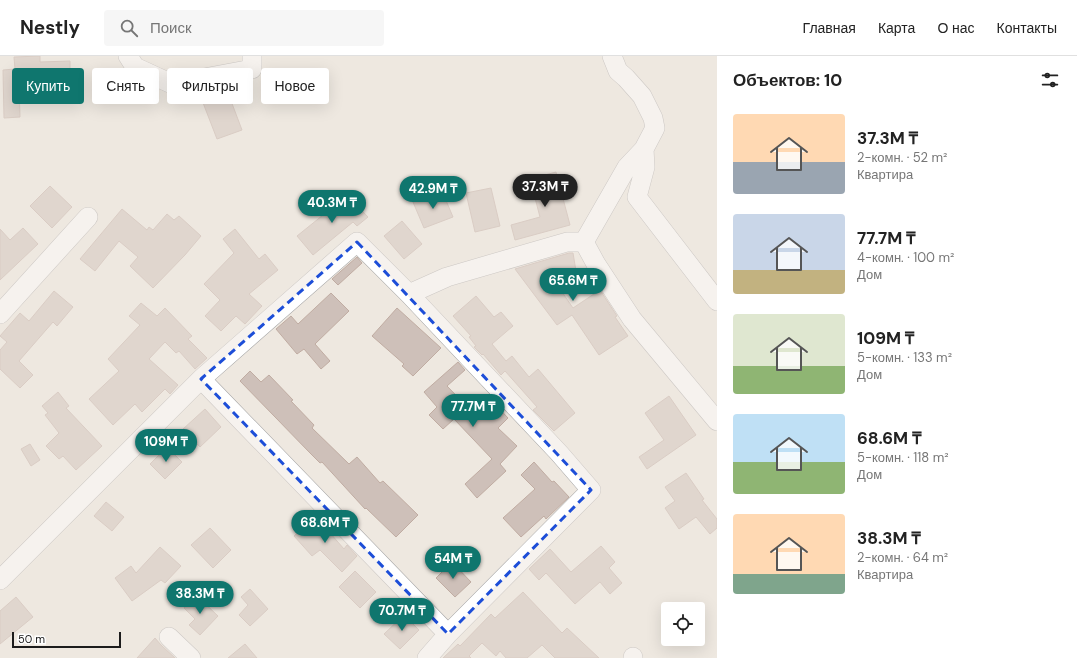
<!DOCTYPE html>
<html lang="ru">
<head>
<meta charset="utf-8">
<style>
  :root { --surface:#fff; --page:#f6f6f6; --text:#222; --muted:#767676; --line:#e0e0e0; --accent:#0f766e }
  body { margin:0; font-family:"DM Sans",sans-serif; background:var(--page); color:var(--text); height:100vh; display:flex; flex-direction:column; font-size:15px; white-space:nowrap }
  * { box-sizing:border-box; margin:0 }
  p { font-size:13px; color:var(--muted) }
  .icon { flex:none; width:22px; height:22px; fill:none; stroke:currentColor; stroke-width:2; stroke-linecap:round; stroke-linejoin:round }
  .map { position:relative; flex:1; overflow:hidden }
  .details { display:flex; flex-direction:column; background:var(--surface); width:360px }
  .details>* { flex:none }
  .hud { position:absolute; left:12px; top:12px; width:380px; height:36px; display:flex; gap:8px }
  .buttons { position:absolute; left:661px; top:546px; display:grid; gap:8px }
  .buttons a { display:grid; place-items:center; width:44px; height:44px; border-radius:4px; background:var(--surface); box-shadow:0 4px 16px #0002; font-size:20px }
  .scale { position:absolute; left:12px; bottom:10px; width:109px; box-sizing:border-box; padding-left:4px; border:2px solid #1c1c1c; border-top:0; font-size:11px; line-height:14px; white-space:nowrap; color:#1c1c1c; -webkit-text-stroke:3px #fff; paint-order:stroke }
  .price { position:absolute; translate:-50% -34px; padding:0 9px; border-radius:14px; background:var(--accent); color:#fff; font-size:13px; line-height:26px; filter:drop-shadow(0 1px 2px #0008) }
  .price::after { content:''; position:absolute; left:50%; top:24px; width:12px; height:9px; margin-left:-6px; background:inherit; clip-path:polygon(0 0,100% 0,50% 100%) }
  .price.on { background:#222; color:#fff }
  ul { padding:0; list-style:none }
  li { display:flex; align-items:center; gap:12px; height:100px; padding:0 16px }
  li span { display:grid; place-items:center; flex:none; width:112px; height:80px; border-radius:4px; color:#555 }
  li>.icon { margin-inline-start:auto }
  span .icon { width:48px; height:48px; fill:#fffc; stroke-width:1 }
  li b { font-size:17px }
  h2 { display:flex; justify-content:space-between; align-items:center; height:48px; padding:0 16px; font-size:17px }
  .chip { padding:0 14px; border-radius:4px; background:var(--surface); box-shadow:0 4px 16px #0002; font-size:14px; line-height:36px }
  .chip.on { background:var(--accent); color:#fff }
  header { display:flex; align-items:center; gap:24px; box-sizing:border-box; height:56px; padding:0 20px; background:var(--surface); border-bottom:1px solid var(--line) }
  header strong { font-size:19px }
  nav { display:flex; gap:22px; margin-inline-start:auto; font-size:14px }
  .search { width:280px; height:36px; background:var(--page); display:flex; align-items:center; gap:10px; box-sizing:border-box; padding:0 14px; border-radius:4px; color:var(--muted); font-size:15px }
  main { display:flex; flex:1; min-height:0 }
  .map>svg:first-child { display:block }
</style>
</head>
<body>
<header>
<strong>Nestly</strong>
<div class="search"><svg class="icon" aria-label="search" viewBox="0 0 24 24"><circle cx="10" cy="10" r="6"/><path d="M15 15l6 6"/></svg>Поиск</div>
<nav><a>Главная</a><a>Карта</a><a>О нас</a><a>Контакты</a></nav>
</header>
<main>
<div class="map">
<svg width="717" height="602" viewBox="0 0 717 602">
  <rect width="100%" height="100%" fill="#eee8e0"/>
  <path fill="#cec0b9" stroke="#c0aca2" d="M40,0V6L70,5V19L43,20V28H19L20,61L4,62L3,14L15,13L14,1Z
    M225,29L242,74L217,83L200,39Z
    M556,116L570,169L515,184L511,169L540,161L530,123Z
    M50,130L72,151L52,172L30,150Z
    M491,132L500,170L475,176L466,137Z
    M442,135L453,161L424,172L413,146Z
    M346,138L368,161L357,170L353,166L313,199L297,180L328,155V156Z
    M122,153L147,174L149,171L153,174L167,158L174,164L179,160L201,180L185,199L153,232L130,210L138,201L119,185L95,215L80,203Z
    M402,165L422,188L404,203L384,180Z
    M23,172L38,188L0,224V173L10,184Z
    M235,173L259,203L265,198L278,214L249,238L262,250L245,268L236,260L221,275L205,260L220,244L204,228L234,197L223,183Z
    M569,197H573L576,215L553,223L573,252L600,234L617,260L615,261L628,280L599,299L572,259L557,269L515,213Z
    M357,201L362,207L338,229L332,223Z
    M54,235L73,251L57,270L53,266L19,305L33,319L20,332L0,313V294L7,286L0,280L20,257L29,265Z
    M331,237L349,255L315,288L330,305L321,313L304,293L297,298L276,273L291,260L298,268Z
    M476,240L494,261L501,256L513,270L492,288L506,305L512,300L529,321L538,313L575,357L554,375L533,354L537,351L505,315L501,319L483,298L482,299L474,291L476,290L469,281L471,280L453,260Z
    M141,247L157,260L165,252L192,280L188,283L207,302L195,313L179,295L176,297L165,286L149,303L178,329L170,338L165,333L142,356L135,348L113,369L89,343L119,315L108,303L140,269L129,260Z
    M397,252L441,292L413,320L402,310L404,308L372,280Z
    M458,306L465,314L447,330L476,360L492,345L508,362L498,372L517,390L500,408L506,415L477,442L465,428L492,403L454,363L443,373L429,359L437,351L424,336Z
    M250,315L261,326L269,319L293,344L291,345L314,369L312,372L349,408L357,401L380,427L383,425L418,459L396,481L366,452L365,453L322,406L320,407L310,397L240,325Z
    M58,336L69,350L66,352L102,390L76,414L63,400L59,403L46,390L59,377L45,359L48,357L42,350Z
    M669,340L696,379L647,413L639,401L664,384L645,357Z
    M205,353L221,371L200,391L183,373Z
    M30,388L40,404L31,410L21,393Z
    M167,391L182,406L165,423L150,408Z
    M534,406L552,426L554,425L569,441L546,463L544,460L521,481L503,462L535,433L521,419Z
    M686,417L704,443L702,444L717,463V472L710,478L696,461L679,473L665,452L675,445L665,431Z
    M106,446L124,461L112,475L94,460Z
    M316,461L344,493L347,489L357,500L342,516L320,494L312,500L294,480Z
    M210,472L231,494L213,512L191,489Z
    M601,490L615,506L609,512L622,527L610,538L600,526L575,548L546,517L539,524L529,513L550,493L571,516Z
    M160,491L181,510L165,527L161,524L132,545L115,522L131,510L136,517Z
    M452,506L471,526L455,541L436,522Z
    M355,515L376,536L360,552L339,531Z
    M250,533L268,553L250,570L239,559L248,549L241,541Z
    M523,536L562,577L567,572L599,602H555L542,589L527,602H506L500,595L496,600L482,587L469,600L471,602H443L458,588L460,590L491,558L495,562Z
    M196,539L218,560L200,579L189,569L195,563L184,552Z
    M16,541L33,561L0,588V555Z
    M404,559L419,574L400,593L384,578Z
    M155,582L161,589L175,602H137Z
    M245,588L257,602H228Z"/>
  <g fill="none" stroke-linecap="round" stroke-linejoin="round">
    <defs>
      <path id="minor" d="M128,0L135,11L172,28L252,13V0
        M644,93L645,111L637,141L717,245
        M584,186L627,111L644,93L655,72L653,62L642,40L626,22L618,15L612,0
        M409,238L447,221L567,186H584L596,208L632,263L717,365
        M0,258L88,161
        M201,323L448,578
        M0,524L201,323L357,186L409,238L559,397L591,434L448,578L427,602
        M169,581L191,602
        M633,602V601"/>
    </defs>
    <use href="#minor" stroke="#a3a3a3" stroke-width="20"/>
    <use href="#minor" stroke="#fff" stroke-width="19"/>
  </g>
  <path d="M0 0H717V602H0ZM357,186L591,434L448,578L201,323Z" fill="#eee8e0" fill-opacity=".55" fill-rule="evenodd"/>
  <path fill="none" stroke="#1d4ed8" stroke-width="3" stroke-dasharray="8 5" stroke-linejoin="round" d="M357,186L591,434L448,578L201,323Z"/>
</svg>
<div class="buttons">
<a><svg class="icon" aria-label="locate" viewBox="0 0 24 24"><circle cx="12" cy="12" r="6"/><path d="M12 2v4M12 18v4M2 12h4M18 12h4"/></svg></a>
</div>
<div class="scale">50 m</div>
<b class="price on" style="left:545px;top:152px">37.3M ₸</b>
<b class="price" style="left:433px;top:154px">42.9M ₸</b>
<b class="price" style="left:332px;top:168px">40.3M ₸</b>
<b class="price" style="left:573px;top:246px">65.6M ₸</b>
<b class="price" style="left:473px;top:372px">77.7M ₸</b>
<b class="price" style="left:166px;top:407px">109M ₸</b>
<b class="price" style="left:325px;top:488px">68.6M ₸</b>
<b class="price" style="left:453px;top:524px">54M ₸</b>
<b class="price" style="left:200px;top:559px">38.3M ₸</b>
<b class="price" style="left:402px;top:576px">70.7M ₸</b>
<div class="hud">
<a class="chip on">Купить</a>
<a class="chip">Снять</a>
<a class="chip">Фильтры</a>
<a class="chip">Новое</a>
</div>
</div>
<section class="details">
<h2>Объектов: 10<svg class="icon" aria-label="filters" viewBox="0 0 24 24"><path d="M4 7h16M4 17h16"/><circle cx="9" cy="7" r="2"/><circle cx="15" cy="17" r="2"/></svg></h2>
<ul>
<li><span style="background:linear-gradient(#ffd9b3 60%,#9aa5b1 0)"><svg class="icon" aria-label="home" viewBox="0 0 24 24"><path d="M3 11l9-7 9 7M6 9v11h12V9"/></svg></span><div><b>37.3M ₸</b><p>2-комн. · 52 m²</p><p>Квартира</p></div></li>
<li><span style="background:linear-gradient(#c9d6e8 70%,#c2b280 0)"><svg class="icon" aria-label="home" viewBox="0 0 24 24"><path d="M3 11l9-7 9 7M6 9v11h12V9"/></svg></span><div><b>77.7M ₸</b><p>4-комн. · 100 m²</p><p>Дом</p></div></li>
<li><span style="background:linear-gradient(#dfe7d0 65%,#8fb573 0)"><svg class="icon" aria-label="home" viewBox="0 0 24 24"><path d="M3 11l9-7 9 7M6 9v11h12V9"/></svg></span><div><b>109M ₸</b><p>5-комн. · 133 m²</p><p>Дом</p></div></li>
<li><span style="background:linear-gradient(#bfe0f5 60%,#8fb573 0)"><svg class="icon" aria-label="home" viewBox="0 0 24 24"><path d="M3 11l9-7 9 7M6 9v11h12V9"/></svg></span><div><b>68.6M ₸</b><p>5-комн. · 118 m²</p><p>Дом</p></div></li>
<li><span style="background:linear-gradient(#ffd9b3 75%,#7fa58c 0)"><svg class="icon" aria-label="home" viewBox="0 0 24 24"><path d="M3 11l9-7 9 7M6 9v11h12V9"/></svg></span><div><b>38.3M ₸</b><p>2-комн. · 64 m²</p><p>Квартира</p></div></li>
</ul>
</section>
</main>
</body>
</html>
